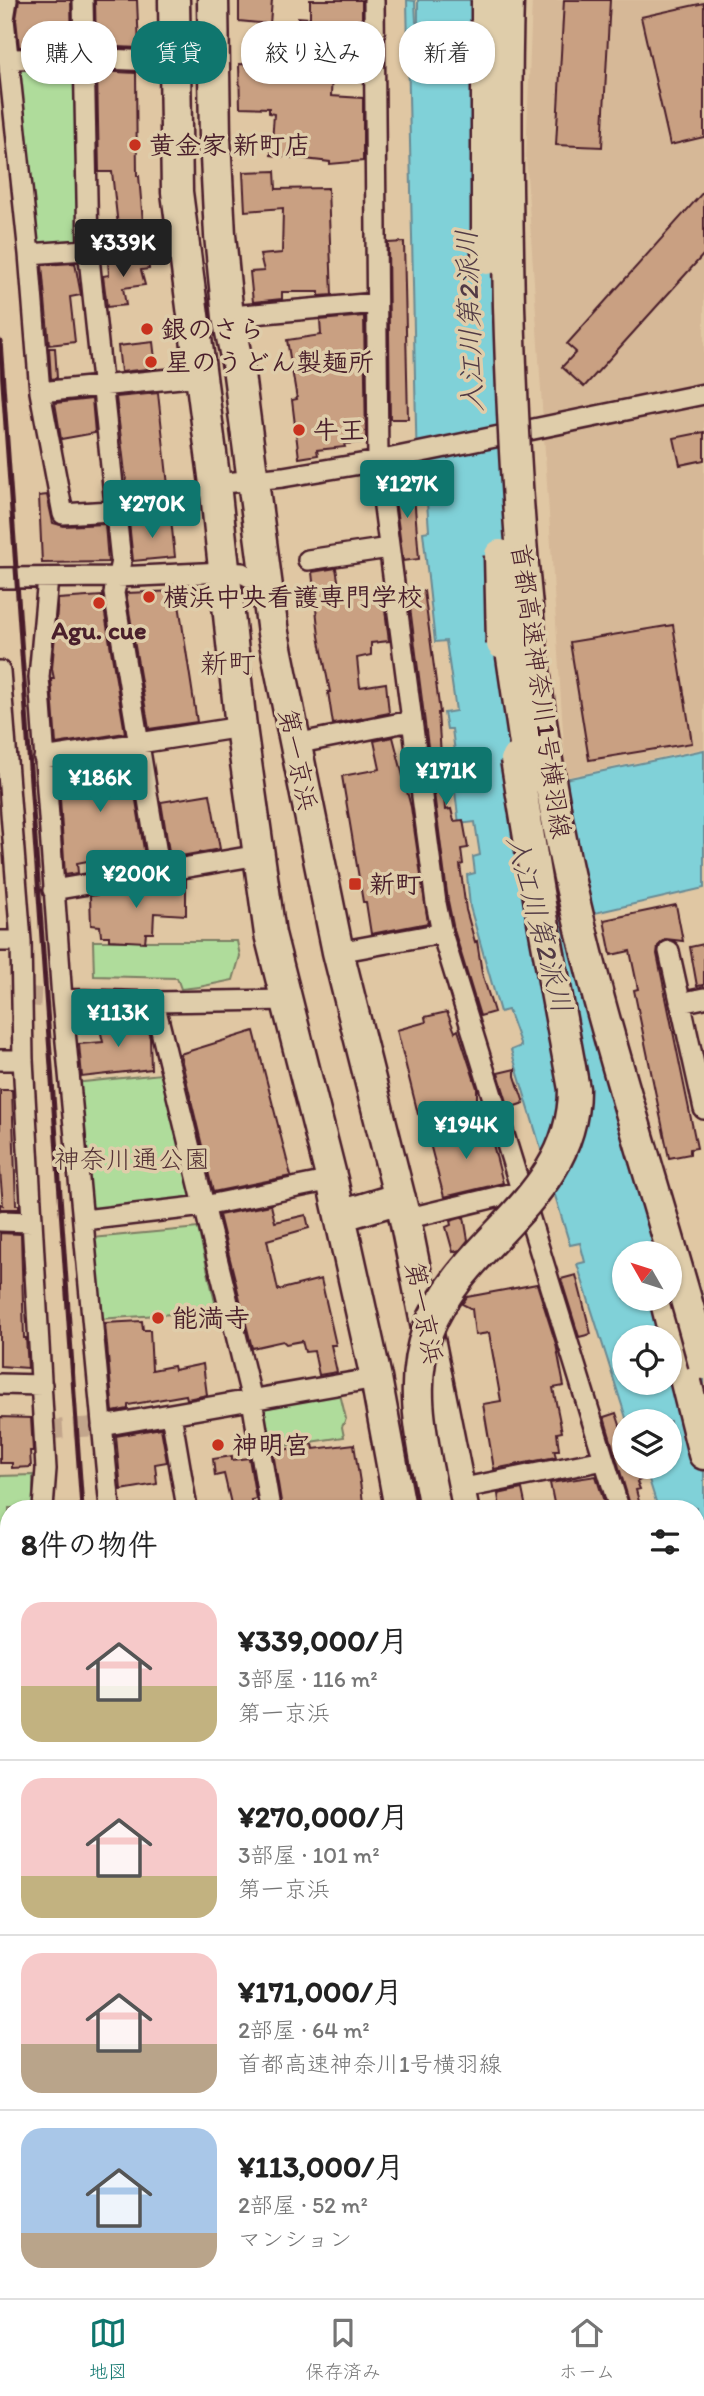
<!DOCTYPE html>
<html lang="ja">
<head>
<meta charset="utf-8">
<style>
  :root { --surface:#fff; --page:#f2f2f2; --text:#222; --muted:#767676; --line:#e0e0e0; --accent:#0f766e }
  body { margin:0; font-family:Itim,"Klee One",sans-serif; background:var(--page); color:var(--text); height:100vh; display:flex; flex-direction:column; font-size:26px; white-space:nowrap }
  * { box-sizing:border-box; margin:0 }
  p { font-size:23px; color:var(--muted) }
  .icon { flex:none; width:38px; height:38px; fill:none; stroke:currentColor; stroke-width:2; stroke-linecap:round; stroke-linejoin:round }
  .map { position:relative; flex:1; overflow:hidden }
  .details { position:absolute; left:0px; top:1500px; width:705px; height:800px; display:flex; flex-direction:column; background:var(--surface); border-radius:28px 28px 0 0; box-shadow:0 2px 5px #0004 }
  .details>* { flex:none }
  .banner { position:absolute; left:21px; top:21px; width:663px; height:63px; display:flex; gap:14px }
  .needle { width:46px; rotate:309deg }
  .tools { position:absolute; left:612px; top:1241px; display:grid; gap:14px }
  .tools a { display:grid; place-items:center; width:70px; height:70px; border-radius:50%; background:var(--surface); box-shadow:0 2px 5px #0004; font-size:35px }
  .price { position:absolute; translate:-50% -60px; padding:0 16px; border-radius:7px; background:var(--accent); color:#fff; font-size:23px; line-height:46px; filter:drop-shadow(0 2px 4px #0008) }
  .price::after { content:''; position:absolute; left:50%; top:42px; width:21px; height:16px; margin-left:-10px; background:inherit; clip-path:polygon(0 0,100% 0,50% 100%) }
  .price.active { background:#222; color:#fff }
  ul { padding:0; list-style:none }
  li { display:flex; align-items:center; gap:21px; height:175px; padding:0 21px }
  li+li { border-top:2px solid var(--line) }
  li span { display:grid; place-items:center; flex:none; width:196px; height:140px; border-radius:21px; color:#555 }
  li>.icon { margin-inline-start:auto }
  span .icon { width:84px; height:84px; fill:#fffc; stroke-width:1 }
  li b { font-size:30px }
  h2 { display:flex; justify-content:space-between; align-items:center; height:84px; padding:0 21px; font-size:30px }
  .pill { padding:0 24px; border-radius:28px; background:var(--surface); box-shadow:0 2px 5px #0004; font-size:24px; line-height:63px }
  .pill.active { background:var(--accent); color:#fff }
  .tab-bar { display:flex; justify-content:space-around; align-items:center; height:98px; border-top:2px solid var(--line); background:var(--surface); font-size:19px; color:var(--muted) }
  .tab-bar a { display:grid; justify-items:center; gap:4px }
  .tab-bar .active { color:var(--accent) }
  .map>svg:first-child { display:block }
</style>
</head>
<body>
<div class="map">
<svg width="704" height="2298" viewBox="0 0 704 2298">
  <rect width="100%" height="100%" fill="#e0c7a3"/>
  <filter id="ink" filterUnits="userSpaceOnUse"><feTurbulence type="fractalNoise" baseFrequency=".0143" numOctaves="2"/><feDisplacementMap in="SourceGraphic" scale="14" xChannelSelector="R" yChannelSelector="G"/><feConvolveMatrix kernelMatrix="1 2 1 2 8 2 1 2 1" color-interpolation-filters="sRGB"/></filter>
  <g filter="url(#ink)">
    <path fill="#d6b897" d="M532,0H704V748L566,777L526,158Z"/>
    <path fill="#afdc9b" stroke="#7c7e63" stroke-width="2" d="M79,65L82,244L35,248L18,69Z
      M93,941H237L240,956L233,980L199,987L181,989L177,978L94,976Z
      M161,1074L194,1202L96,1213L89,1208L74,1083Z
      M198,1228L217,1311L99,1319L92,1238Z
      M340,1394L346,1419L342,1427L344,1437L269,1448L262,1409Z
      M33,1475V1508H9V1539H0V1476Z"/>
    <path fill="#80d1d8" stroke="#6a8a93" stroke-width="2" fill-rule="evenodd" d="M407,0L415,1L416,22L418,23V0H517L522,418L553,709L565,779L704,750V888L586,915L704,1302V1745L696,1710V1508H658L645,1467L670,1466V1421H627L577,1264L585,1262L580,1243L570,1245L511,1050L521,1046L508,1010L500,1012L470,907L467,875L475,873L473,857L480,855L475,822L459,824L455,791L459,783L452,729H447L444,713L456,711L446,641L435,642L423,532L429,531L425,474L417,473ZM625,1253H670V1298H625ZM625,1337H670V1382H625Z"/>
    <path fill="#c9a082" stroke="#4a1f2b" stroke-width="2" d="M19,0H71L72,46L19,47L16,19Z
      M95,0H137L139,48L96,46Z
      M239,0H272L270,24L239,21Z
      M310,0H362V22L334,24L331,96L363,98V161L330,164V162L271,155L274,114L269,113V108L240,107L239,64L268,65V30L299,33L298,17L310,18Z
      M564,0H610L602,147L556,145Z
      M704,3V137L670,145L641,17Z
      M97,71L136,73L137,176H139L144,234L119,235L112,172H99Z
      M275,171L276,189L328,188L332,295L319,296V292H282V299L253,302L250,272L264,271L260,255L282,253L283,208L245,211L243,172Z
      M704,191V254L584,387L562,367L576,352L567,344Z
      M404,242L408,419H390L388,243Z
      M148,258L149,269L141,270L145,285L123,288L126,305L107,307L103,276L109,275L108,261Z
      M75,263L81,295L70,297L75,342L49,345L42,265Z
      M364,316L366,442L344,444L345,447L317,450L318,455L299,458L292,400L297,399L287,340L321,335L320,320Z
      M153,342L156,368L121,372L118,346Z
      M49,348H55L57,378L51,379Z
      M158,393L169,495L128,498L116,397Z
      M92,399L95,433L61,439L55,403Z
      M704,432V460L680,465L674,438Z
      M413,482L419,559L403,561L393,484Z
      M47,495L53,523L64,526L105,524L108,562L42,563L39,496Z
      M171,519L175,557L133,561L129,522Z
      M336,568L341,597L381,591L383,594L389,641L371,643V655L357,658L360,687L386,683L389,713L333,724L328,692H330L319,636L312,572Z
      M177,591L197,722L149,729L126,593Z
      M424,591L440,713H438L445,810L451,809L454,821L463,820L468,848L461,849L463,864L460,865L466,910L475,942L477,941L482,973L494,1012L480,1016L454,930L448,901L408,592Z
      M102,596L125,733L56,744L51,679H54L52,669L58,599Z
      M673,625L692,743L589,760L570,642Z
      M393,737L411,807L428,923L371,934L366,902H363L342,776L380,769L374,741Z
      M129,757L146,862L124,866L123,854L77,863L78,873L65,875L58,768Z
      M210,794L220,849L170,858L161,802Z
      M186,880V915L154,913L153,933H146L145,942L109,940V936H101L100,926L91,925L90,896Z
      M676,905L683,941L666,939L658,946L657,954L697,1148L690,1149V1154L669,1158L634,990L638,989L630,951L611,955L604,920Z
      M704,944V985L697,986L690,947Z
      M447,1012L455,1032L458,1030L477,1088V1100L459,1104V1100L434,1106L435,1110L418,1114L397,1030L426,1022L425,1017Z
      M144,1016L150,1038L151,1069L82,1077L79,1044L103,1042L100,1029L116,1028L115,1018Z
      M254,1031L291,1176L213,1192L180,1054Z
      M515,1069V1076L524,1103L509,1108L498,1073Z
      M0,1090H12L16,1205H19V1209H0V1204L3,1205L0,1172Z
      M488,1125L503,1183L444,1197L429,1140Z
      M271,1205L275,1222L306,1215L309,1228L267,1240L278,1290L321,1279L336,1345H331L337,1372L319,1375L314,1351L305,1352L302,1341L286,1344L283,1341L252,1348L219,1215Z
      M464,1217L468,1240L460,1250L453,1252L446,1227L451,1225L450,1221Z
      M0,1233L21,1234L24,1338H26L28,1368L0,1366Z
      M576,1275L591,1334L579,1337L561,1279Z
      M537,1284L556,1344L564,1386L553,1388L562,1432L557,1433L559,1450H554L556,1457L494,1469L483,1404L501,1401L489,1333L475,1335L472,1309L462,1304L467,1297Z
      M142,1321L143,1330H150L152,1370L173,1366L174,1370L203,1364L207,1395L187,1399L186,1395L128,1405V1409L113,1412L105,1323Z
      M616,1413L625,1440V1466H642L645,1477L637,1482L640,1489L636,1490L640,1505L631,1508L604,1417Z
      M0,1417L31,1418L33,1451H30L31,1467L12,1468V1463H0Z
      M161,1428L167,1462L155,1464L157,1484L121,1490L116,1436Z
      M313,1444L314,1449L354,1444L364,1508H333V1506L282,1508L273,1452Z
      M232,1456V1460L249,1458L256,1499L251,1500L253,1508H232L224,1474L215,1476L213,1459Z
      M596,1476L606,1508H555L550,1483Z
      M522,1489L526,1508H500L498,1494Z"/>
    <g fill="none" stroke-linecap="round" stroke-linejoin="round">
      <path stroke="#c2a58b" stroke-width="19" stroke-dasharray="19 10" stroke-linecap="butt" d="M22,996L62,999
        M44,1430L102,1426"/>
      <defs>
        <path id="minor" d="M7,0L4,19L29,254L40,392L63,514L173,507
          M83,0L88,248L121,561L114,593L160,872
          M374,0L378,461L436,903L442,933L619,1508
          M8,59L84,58L174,62
          M29,254L183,243
          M243,315L376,303
          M40,392L201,376
          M215,484L283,477L378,461L704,394
          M308,560L389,548
          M0,578L117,577L224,572L242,573L266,586
          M48,578L39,677L62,999L110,1508
          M0,671L21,941L23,1060L46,1469L43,1508
          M295,744L411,721
          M44,758L241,727
          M53,890L259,855
          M0,941H21
          M669,951L704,1109
          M338,952L442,933
          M62,999L154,1002L288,1000
          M154,1002L252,1400L270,1508
          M680,1003L704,998
          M0,1060H23
          M405,1219L521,1191
          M84,1220L204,1206L332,1180
          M0,1221L32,1222
          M0,1384L42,1385
          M171,1414L187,1508
          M102,1426L376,1378
          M459,1489L604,1460
          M0,1546H9
          M0,1689L9,1687
          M0,1854L9,1853
          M696,1877L704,1927
          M0,1911L9,1915
          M0,1958L9,1964
          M0,2113L9,2111
          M0,2139L9,2135
          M8,2171L9,2184
          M0,2217H9
          M175,2291V2298
          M356,2291L357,2298
          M445,2291V2298
          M69,2298L96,2296"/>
        <path id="highway" d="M174,0L177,192L215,484L241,727L270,934L332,1180L376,1378L400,1508
          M213,0L215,138L220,235L228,317L238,367L273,633L338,952L405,1219L463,1508
          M340,1216L400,1198
          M665,1298L704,1454
          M696,2168L704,2147
          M696,2244L704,2218
          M579,2291L581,2298
          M626,2291L627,2298
          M658,2291L660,2298
          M686,2298L687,2291"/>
      </defs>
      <use href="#minor" stroke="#4a1f2b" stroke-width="24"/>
      <use href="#highway" stroke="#4a1f2b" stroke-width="35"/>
      <use href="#minor" stroke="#dfcdaa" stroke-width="19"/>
      <use href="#highway" stroke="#dfcdaa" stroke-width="30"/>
      <path stroke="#4a1f2b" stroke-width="5" d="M0,341L82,1508
        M134,2291L135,2298"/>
      <defs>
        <path id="highway-bridge" d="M487,0V259
          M508,0C505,102 507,204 509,306C514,480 525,648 557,819C592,1004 655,1182 704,1364
          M500,555L502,644
          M507,623L530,778
          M435,1508C425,1451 406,1387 428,1330C464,1238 574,1198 574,1089L542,916L516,759"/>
      </defs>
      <use href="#highway-bridge" stroke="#4a1f2b" stroke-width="35" stroke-linecap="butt"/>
      <use href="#highway-bridge" stroke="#dfcdaa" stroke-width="30"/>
    </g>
  </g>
  <g fill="#c8321e" stroke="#dfcdaa" stroke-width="2.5">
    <circle cx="135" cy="145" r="7"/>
    <circle cx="147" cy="329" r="7"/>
    <circle cx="151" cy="362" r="7"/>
    <circle cx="299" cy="430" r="7"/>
    <circle cx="149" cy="597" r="7"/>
    <circle cx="99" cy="603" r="7"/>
    <rect x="348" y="877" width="14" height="14" rx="3.5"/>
    <circle cx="158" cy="1318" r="7"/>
    <circle cx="218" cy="1445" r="7"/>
  </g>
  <g text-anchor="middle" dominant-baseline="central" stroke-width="7" stroke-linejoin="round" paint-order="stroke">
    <g font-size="26" font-weight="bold" fill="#4a1f2b" stroke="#dfcdaa" text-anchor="start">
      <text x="149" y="145">黄金家 新町店</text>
      <text x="161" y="329">銀のさら</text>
      <text x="165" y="362">星のうどん製麺所</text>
      <text x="313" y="430">牛王</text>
      <text x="163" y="597">横浜中央看護専門学校</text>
      <text x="99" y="630" text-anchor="middle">Agu. cue</text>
      <text x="369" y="884">新町</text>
      <text x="172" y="1318">能満寺</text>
      <text x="232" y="1445">神明宮</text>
    </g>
    <g font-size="26" fill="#4a1f2b" stroke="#dfcdaa">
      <text transform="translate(541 691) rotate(82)">首都高速神奈川1号横羽線</text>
      <text transform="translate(298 760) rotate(78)">第一京浜</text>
      <text transform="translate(424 1313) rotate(79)">第一京浜</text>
    </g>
    <g font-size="26" fill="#543236" stroke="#dfcdaa">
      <text x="132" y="1159">神奈川通公園</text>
    </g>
    <g font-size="28" font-style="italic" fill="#523a45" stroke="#dfcdaa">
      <text transform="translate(469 321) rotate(-92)">入江川第2派川</text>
      <text transform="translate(540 924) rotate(75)">入江川第2派川</text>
    </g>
    <g font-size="28" fill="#4a1f2b" stroke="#dfcdaa">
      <text x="228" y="663">新町</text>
    </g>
  </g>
</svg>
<div class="tools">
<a><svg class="needle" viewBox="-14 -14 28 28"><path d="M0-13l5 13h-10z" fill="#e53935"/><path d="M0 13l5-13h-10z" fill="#767676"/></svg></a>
<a><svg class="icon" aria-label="locate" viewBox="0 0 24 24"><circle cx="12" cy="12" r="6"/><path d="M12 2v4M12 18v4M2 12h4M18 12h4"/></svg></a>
<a><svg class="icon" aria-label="layers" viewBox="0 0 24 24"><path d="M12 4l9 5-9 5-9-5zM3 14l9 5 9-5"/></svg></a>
</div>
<b class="price active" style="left:123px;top:279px">¥339K</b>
<b class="price" style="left:407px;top:520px">¥127K</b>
<b class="price" style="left:152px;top:540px">¥270K</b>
<b class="price" style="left:446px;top:807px">¥171K</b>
<b class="price" style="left:100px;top:814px">¥186K</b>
<b class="price" style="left:136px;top:910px">¥200K</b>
<b class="price" style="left:118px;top:1049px">¥113K</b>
<b class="price" style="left:466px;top:1161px">¥194K</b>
<div class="banner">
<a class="pill">購入</a>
<a class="pill active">賃貸</a>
<a class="pill">絞り込み</a>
<a class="pill">新着</a>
</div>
<section class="details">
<h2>8件の物件<svg class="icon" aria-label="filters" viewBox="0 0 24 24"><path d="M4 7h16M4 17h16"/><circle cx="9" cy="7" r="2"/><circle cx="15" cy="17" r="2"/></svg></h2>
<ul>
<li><span style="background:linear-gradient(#f6c9c9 60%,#c2b280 0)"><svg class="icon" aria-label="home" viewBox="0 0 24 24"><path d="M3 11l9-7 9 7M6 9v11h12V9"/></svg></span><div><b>¥339,000/月</b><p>3部屋 · 116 m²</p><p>第一京浜</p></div></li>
<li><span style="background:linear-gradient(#f6c9c9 70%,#c2b280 0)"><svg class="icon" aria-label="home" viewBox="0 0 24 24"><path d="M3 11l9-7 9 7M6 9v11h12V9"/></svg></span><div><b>¥270,000/月</b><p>3部屋 · 101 m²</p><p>第一京浜</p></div></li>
<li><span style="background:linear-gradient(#f6c9c9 65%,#b9a48a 0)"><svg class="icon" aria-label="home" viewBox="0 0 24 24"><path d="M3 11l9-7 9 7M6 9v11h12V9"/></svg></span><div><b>¥171,000/月</b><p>2部屋 · 64 m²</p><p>首都高速神奈川1号横羽線</p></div></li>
<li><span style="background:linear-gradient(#a9c7e8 75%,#b9a48a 0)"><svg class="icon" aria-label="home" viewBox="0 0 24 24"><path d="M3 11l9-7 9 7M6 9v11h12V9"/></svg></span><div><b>¥113,000/月</b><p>2部屋 · 52 m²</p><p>マンション</p></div></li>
</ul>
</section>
</div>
<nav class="tab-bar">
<a class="active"><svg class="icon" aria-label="map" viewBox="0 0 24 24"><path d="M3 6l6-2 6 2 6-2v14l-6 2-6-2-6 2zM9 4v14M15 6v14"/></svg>地図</a>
<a><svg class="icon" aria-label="saved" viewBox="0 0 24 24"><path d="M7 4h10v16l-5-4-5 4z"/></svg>保存済み</a>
<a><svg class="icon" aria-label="home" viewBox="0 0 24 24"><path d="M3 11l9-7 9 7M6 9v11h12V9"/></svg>ホーム</a>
</nav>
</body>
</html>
